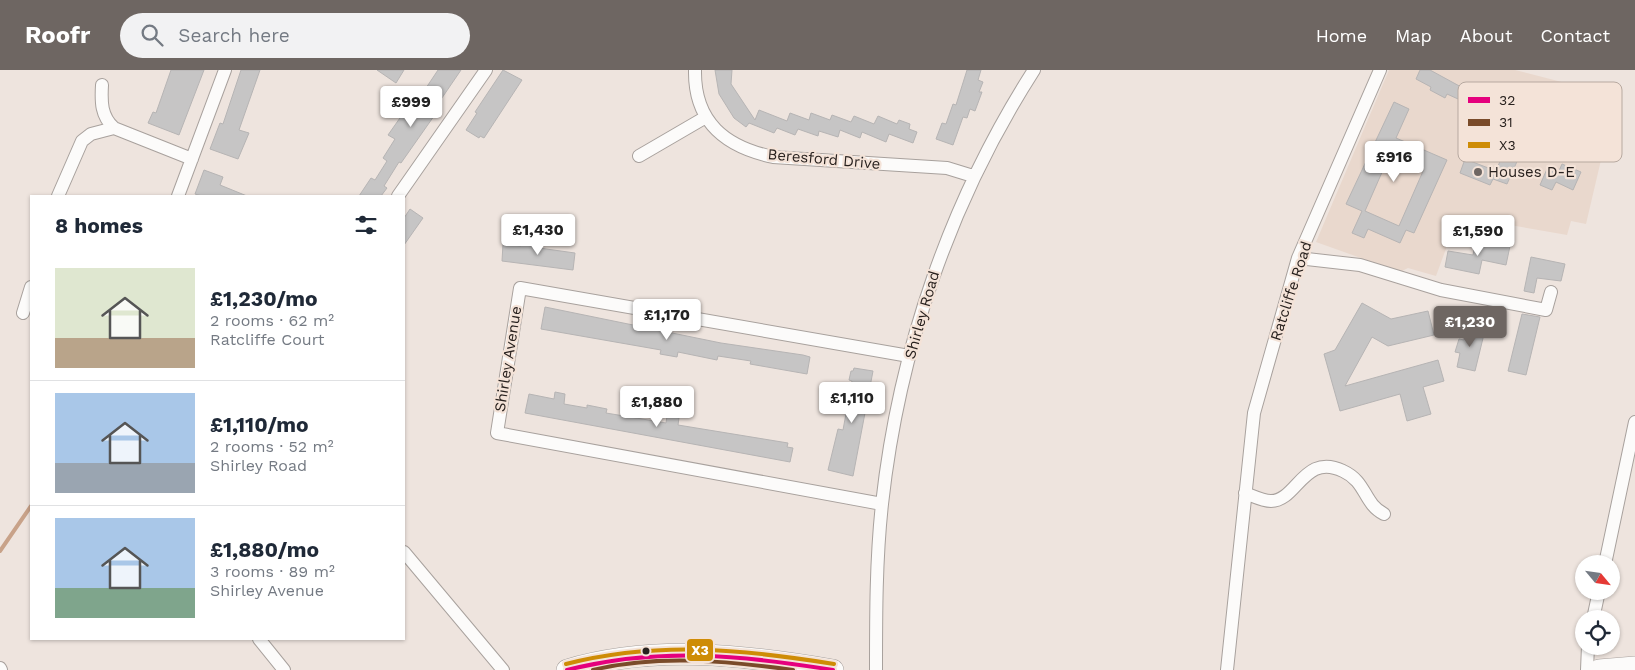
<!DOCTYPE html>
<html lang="en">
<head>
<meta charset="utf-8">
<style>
  :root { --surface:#fff; --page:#f2f2f3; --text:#1f2937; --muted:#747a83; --line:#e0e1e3; --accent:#6e6662 }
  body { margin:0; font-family:"Work Sans",sans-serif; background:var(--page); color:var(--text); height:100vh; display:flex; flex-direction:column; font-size:19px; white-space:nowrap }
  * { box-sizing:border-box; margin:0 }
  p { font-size:16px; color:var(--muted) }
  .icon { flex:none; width:28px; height:28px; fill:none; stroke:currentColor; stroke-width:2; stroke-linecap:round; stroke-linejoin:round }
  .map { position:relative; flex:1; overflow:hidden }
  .panel { position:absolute; left:30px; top:125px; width:375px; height:445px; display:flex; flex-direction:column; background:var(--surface); border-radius:0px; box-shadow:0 1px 4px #0004 }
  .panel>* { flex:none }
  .needle { width:32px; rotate:119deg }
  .fabs { position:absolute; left:1575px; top:485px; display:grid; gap:10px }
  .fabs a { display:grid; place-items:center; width:45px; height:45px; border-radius:50%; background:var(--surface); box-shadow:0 1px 4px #0004; font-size:25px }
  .price { position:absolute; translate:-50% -42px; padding:0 11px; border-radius:5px; background:#fff; color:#222; font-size:16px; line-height:32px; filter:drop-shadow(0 1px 2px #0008) }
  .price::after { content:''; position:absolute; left:50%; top:30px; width:15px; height:11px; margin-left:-8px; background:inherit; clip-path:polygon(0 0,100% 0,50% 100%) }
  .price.active { background:var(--accent); color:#fff }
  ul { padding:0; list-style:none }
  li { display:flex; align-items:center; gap:15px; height:125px; padding:0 25px }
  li+li { border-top:1px solid var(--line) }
  li span { display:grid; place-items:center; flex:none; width:140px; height:100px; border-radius:0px; color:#555 }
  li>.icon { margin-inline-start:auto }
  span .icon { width:60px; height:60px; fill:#fffc; stroke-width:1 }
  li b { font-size:21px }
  h2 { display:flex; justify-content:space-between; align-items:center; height:60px; padding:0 25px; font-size:21px }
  header { display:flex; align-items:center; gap:30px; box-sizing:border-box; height:70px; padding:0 25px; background:var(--accent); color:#fff }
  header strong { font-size:24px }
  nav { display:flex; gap:28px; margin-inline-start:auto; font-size:18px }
  .search { width:350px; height:45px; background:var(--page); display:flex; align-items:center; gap:12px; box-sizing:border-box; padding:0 18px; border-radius:28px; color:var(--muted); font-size:19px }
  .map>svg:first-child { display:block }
</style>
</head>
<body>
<header>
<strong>Roofr</strong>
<div class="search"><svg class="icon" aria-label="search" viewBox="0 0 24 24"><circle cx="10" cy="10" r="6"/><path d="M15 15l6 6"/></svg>Search here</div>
<nav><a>Home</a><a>Map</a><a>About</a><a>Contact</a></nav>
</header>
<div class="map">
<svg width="1635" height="600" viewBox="0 0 1635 600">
  <rect width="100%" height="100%" fill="#eee4de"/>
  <path fill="#e9d8cd" d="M1389,0H1515L1616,26L1586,154L1571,151L1567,165L1458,146L1436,206L1408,198L1400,202L1316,172Z"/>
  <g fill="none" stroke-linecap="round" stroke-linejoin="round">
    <path stroke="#c8a289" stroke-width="4" d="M0,481L31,436"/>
  </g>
  <path fill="#c6c5c5" stroke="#b6b4b4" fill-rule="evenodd" d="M171,0H204L179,65L148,53L153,42L156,43Z
    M241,0H260L239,60L249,63L238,89L210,79L220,53L223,54Z
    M377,0H404L396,13Z
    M438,0H461L431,44L434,46L401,93L399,92L384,116L387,118L381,126H359L371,108L375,110L387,91L383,88L395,69L388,65L421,18L424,21Z
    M503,0L522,10L484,68L480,66L479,68L466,60L477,43L475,42Z
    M715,0H732L731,14L755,50L759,40L787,51L790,43L809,50L811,43L830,50L832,45L851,52L854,46L874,54L878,46L897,54L899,50L910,54L909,59L917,62L913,73L889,64L886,72L862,62L860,68L840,60L838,67L819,61L818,66L798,59L795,65L777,58L774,63L749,53L746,57L734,48L719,24Z
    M967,0H981L978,10L983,12L979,22H982L975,41L970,39L967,48L963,47L953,75L936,69L942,53L946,54L953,34L956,35Z
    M1420,0H1430L1463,18L1464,14L1473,19L1475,15L1506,29L1504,34L1532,47L1523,68L1527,69L1507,114L1493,109L1490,115L1460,103L1465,89L1496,101L1515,55L1499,47L1500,43L1469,29L1467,33L1447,24L1445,28L1430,20L1431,17L1416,9Z
    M1394,32L1409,39L1396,68L1447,90L1414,163L1406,160L1400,173L1368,159L1364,168L1352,163L1362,141L1346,134ZM1390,84L1424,99L1399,156L1365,141Z
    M1562,94L1581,102L1573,120L1556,112L1552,120L1540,115L1547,99L1558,103Z
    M204,100L223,107L220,115L247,126H202L195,124Z
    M410,139L423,148L404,175V148Z
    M1476,169L1510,176L1506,195L1482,190L1479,204L1445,197L1448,181L1473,185Z
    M522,170L540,172L539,178L575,183L573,200L502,191L503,174L521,176Z
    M1531,187L1565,194L1561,211L1537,208L1534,223L1524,221Z
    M1362,233L1391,249L1428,241L1434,265L1388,276L1372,267L1345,316L1438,290L1444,311L1423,317L1431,344L1407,351L1400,324L1340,341L1324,284L1335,280Z
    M545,237L721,273L803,285L810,287L807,304L750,294L751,291L718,286L717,290L678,282L677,287L660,284L661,280L541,259Z
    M1522,244L1540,247L1526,305L1508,301Z
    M1467,256L1485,260L1475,301L1457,297L1460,283L1455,282L1459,269L1464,270Z
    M854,298L873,301L853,406L828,400L838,359L843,360L852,311L849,310L851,301H853Z
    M555,322L565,324L564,334L587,338V335L607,339L606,343L666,353L667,346L679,348L678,355L788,373L787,377L793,378L790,392L525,343L529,324L554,329Z"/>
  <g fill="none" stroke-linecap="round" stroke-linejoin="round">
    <defs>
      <path id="minor" d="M695,0C694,53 726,77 773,87L947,98L973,106
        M102,15C101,32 101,46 114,58
        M639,86L706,47
        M58,126L82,71L91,64L114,58L192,89
        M178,126L225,0
        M398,126L486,0
        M1298,188L1360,195L1441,220L1546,240L1551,222
        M23,243L31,217
        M1245,423C1253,426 1263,431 1271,431C1297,431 1304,382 1343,401C1367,412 1363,433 1384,444
        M882,434L497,363L520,218L909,286
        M404,482L503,600
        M1605,494L1635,352
        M1593,549L1599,521
        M259,569L284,600
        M0,598L1,600
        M876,600C876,545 876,489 882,434C899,280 950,131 1034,0
        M1227,600L1254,343L1298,188L1380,0
        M1587,600L1588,576"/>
      <path id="trunk" d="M567,600C654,574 745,585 833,600
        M1599,600L1635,597"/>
    </defs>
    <use href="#minor" stroke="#a8a19d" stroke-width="14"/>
    <use href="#trunk" stroke="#a8a19d" stroke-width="22"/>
    <use href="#minor" stroke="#fcfbfa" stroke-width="12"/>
    <use href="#trunk" stroke="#fcfbfa" stroke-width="21"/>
    <defs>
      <path id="bus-1" d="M567,600C659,577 741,585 833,600"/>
      <path id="bus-2" d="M593,600C658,584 728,591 793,600"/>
      <path id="bus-3" d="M566,594C658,571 741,579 834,594"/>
    </defs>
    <use href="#bus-1" stroke="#f4e3d8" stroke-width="8"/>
    <use href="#bus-2" stroke="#f4e3d8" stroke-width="8"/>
    <use href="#bus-3" stroke="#f4e3d8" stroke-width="8"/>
    <use href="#bus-1" stroke="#e5007d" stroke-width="4"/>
    <use href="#bus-2" stroke="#7a4b2a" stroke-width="4"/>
    <use href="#bus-3" stroke="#ce8c06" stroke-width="4"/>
  </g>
  <circle fill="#6e6662" stroke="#f4e3d8" stroke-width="2" cx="1478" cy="102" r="5"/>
  <circle fill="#29221f" stroke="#f4e3d8" stroke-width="2" cx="646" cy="581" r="4.5"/>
  <g text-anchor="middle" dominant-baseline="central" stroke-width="4.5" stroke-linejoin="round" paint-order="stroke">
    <g font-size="15" fill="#29221f" stroke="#f4e3d8">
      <text transform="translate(824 89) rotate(5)">Beresford Drive</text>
      <text transform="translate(1291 221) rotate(-72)">Ratcliffe Road</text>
      <text transform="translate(922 245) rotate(-74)">Shirley Road</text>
      <text transform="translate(508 289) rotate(-81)">Shirley Avenue</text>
    </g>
    <g font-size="15" fill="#29221f" stroke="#f4e3d8" text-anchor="start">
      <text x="1488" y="102">Houses D-E</text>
    </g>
  </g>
  <rect x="1458" y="12" width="164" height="80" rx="8" fill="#f4e3d8" stroke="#b7a9a0" stroke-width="1"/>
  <rect x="1468" y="27" width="22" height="6" fill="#e5007d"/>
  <rect x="1468" y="49" width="22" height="7" fill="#7a4b2a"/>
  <rect x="1468" y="72" width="22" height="6" fill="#ce8c06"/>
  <g font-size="14" fill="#29221f">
    <text x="1499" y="35">32</text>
    <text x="1499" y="57">31</text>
    <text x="1499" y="80">X3</text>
  </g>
  <rect stroke="#f4e3d8" stroke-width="2" x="686" y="568" width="28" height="24" rx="5" fill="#ce8c06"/>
  <g font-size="14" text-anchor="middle" font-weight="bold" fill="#fff">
    <text x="700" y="585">X3</text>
  </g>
</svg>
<div class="fabs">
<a><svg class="needle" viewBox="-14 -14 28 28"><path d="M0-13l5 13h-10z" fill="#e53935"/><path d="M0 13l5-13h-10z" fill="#747a83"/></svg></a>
<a><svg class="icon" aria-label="locate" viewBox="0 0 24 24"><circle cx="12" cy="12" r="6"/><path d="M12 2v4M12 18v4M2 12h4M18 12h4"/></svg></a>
</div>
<b class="price" style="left:411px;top:58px">£999</b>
<b class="price" style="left:1394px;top:113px">£916</b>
<b class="price" style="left:538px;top:186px">£1,430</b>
<b class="price" style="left:1478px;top:187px">£1,590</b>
<b class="price" style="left:667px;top:271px">£1,170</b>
<b class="price active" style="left:1470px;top:278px">£1,230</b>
<b class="price" style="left:852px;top:354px">£1,110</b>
<b class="price" style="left:657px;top:358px">£1,880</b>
<section class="panel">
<h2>8 homes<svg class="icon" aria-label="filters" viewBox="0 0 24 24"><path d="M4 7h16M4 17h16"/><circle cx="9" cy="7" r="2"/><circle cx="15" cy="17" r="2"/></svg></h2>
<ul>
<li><span style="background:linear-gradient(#dfe7d0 70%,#b9a48a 0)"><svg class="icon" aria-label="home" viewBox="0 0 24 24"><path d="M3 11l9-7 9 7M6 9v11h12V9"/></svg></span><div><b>£1,230/mo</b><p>2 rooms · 62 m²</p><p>Ratcliffe Court</p></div></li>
<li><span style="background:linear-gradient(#a9c7e8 70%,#9aa5b1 0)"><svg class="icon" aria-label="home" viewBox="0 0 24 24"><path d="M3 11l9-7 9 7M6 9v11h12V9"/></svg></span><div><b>£1,110/mo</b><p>2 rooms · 52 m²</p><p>Shirley Road</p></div></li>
<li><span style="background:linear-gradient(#a9c7e8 70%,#7fa58c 0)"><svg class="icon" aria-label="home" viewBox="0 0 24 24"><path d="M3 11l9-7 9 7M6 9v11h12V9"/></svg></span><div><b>£1,880/mo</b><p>3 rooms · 89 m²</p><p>Shirley Avenue</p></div></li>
</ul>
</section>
</div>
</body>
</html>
